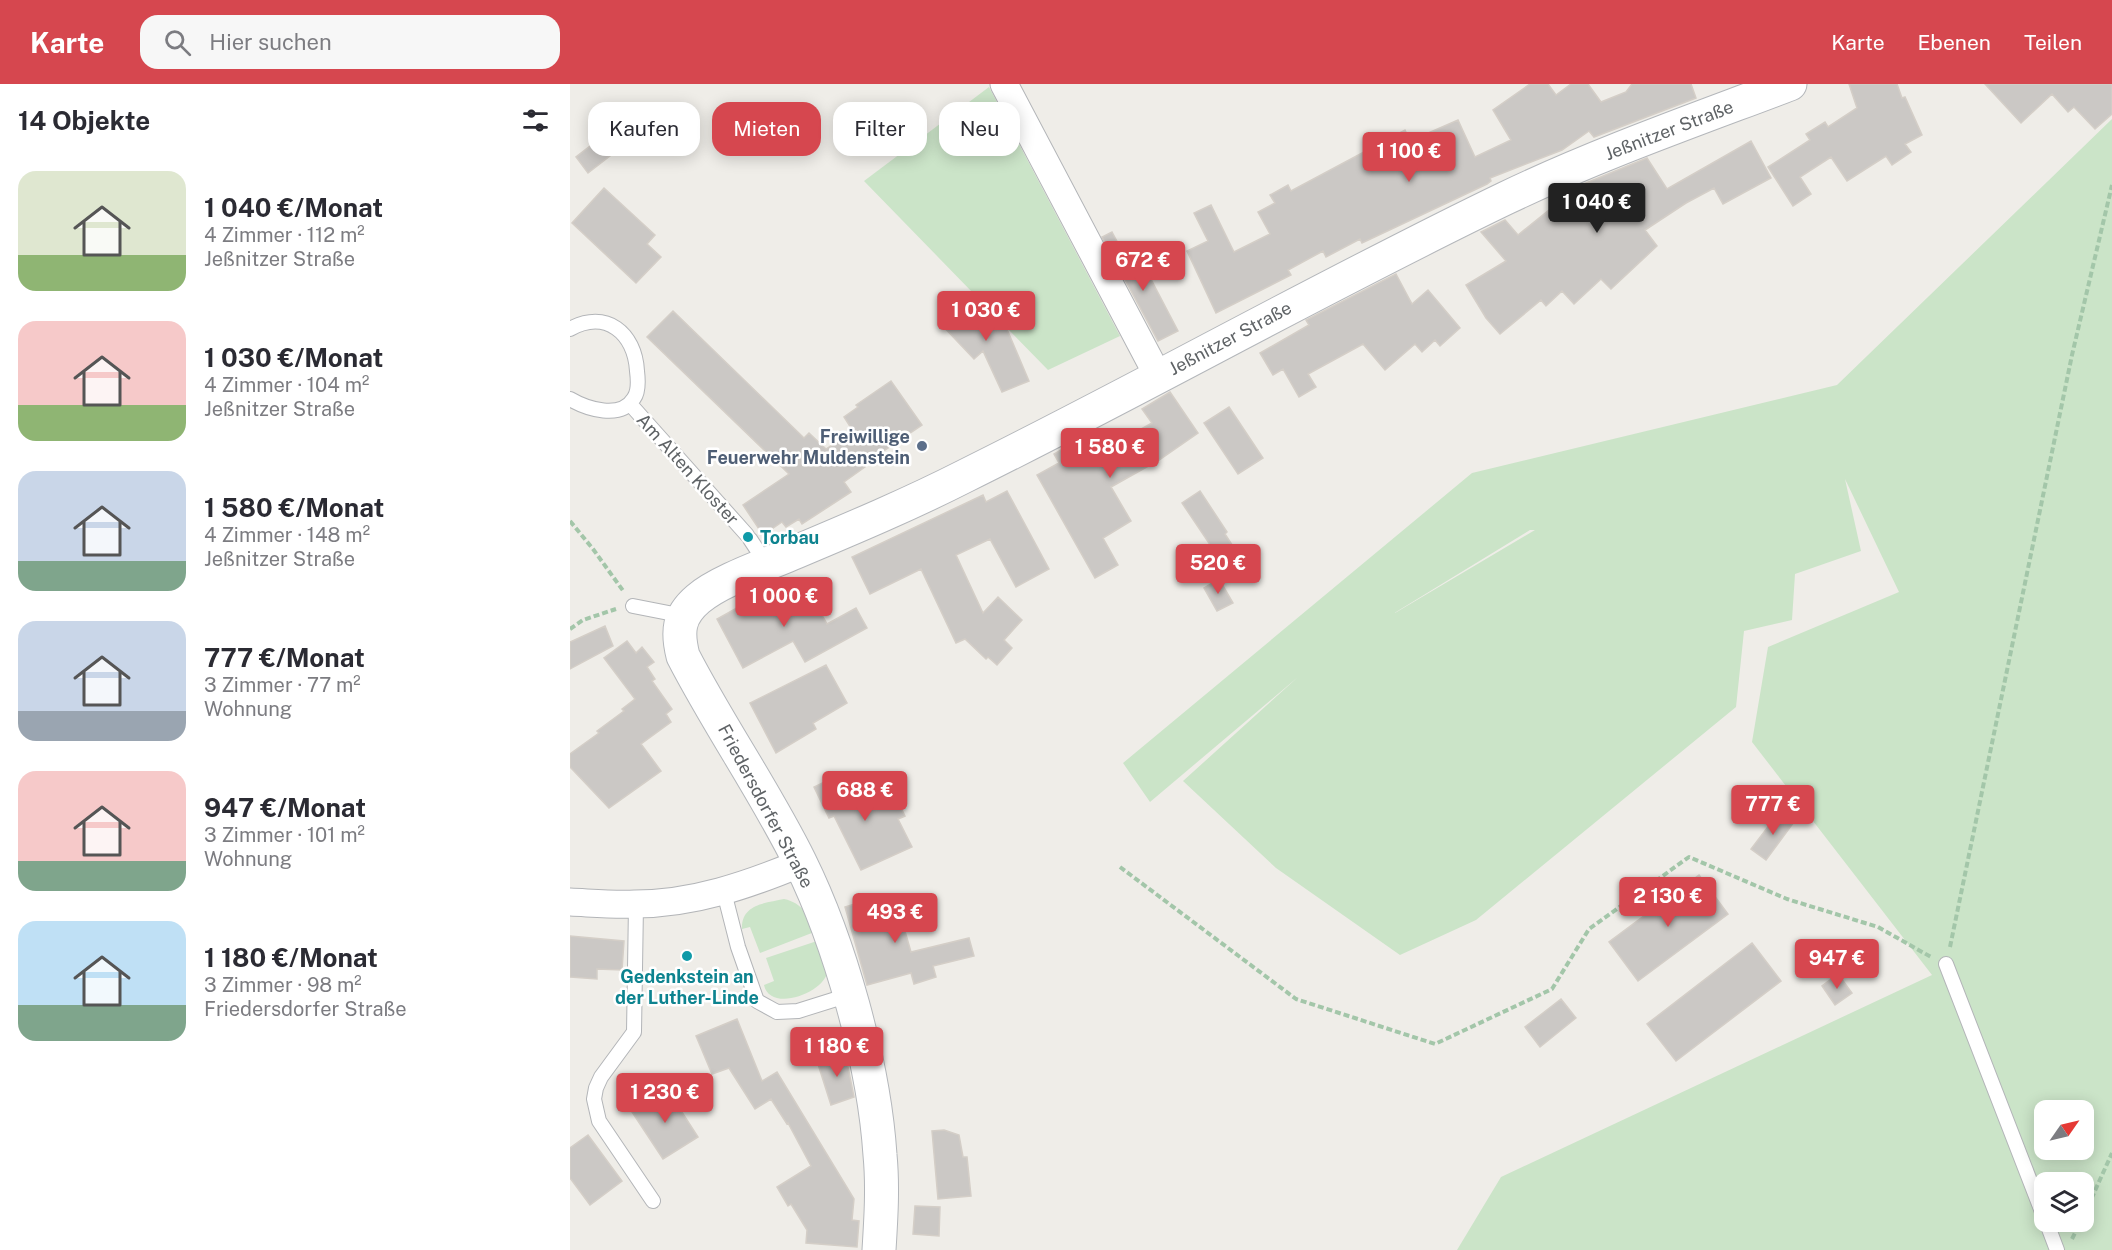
<!DOCTYPE html>
<html lang="de">
<head>
<meta charset="utf-8">
<style>
  :root { --surface:#fff; --page:#f7f7f7; --text:#2b2b33; --muted:#7c7c81; --accent:#d6474f }
  body { margin:0; font-family:"Public Sans",sans-serif; background:var(--page); color:var(--text); height:100vh; display:flex; flex-direction:column; font-size:22px; white-space:nowrap }
  * { box-sizing:border-box; margin:0 }
  p { font-size:20px; color:var(--muted) }
  .icon { flex:none; width:33px; height:33px; fill:none; stroke:currentColor; stroke-width:2; stroke-linecap:round; stroke-linejoin:round }
  .map { position:relative; flex:1; overflow:hidden }
  .drawer { display:flex; flex-direction:column; background:var(--surface); width:570px }
  .drawer>* { flex:none }
  .top-card { position:absolute; left:18px; top:18px; width:570px; height:54px; display:flex; gap:12px }
  .needle { width:39px; rotate:56deg }
  .controls { position:absolute; left:1464px; top:1016px; display:grid; gap:12px }
  .controls a { display:grid; place-items:center; width:60px; height:60px; border-radius:12px; background:var(--surface); box-shadow:0 3px 15px #0003; font-size:30px }
  .price { position:absolute; translate:-50% -51px; padding:0 14px; border-radius:6px; background:var(--accent); color:#fff; font-size:20px; line-height:39px; filter:drop-shadow(0 2px 3px #0008) }
  .price::after { content:''; position:absolute; left:50%; top:36px; width:18px; height:14px; margin-left:-9px; background:inherit; clip-path:polygon(0 0,100% 0,50% 100%) }
  .price.current { background:#222; color:#fff }
  ul { padding:0; list-style:none }
  li { display:flex; align-items:center; gap:18px; height:150px; padding:0 18px }
  li span { display:grid; place-items:center; flex:none; width:168px; height:120px; border-radius:18px; color:#555 }
  li>.icon { margin-inline-start:auto }
  span .icon { width:72px; height:72px; fill:#fffc; stroke-width:1 }
  li b { font-size:26px }
  h2 { display:flex; justify-content:space-between; align-items:center; height:72px; padding:0 18px; font-size:26px }
  .chip { padding:0 21px; border-radius:18px; background:var(--surface); box-shadow:0 3px 15px #0003; font-size:21px; line-height:54px }
  .chip.current { background:var(--accent); color:#fff }
  header { display:flex; align-items:center; gap:36px; box-sizing:border-box; height:84px; padding:0 30px; background:var(--accent); color:#fff }
  header strong { font-size:28px }
  nav { display:flex; gap:33px; margin-inline-start:auto; font-size:21px }
  .search { width:420px; height:54px; background:var(--page); display:flex; align-items:center; gap:15px; box-sizing:border-box; padding:0 21px; border-radius:18px; color:var(--muted); font-size:22px }
  main { display:flex; flex:1; min-height:0 }
  .map>svg:first-child { display:block }
</style>
</head>
<body>
<header>
<strong>Karte</strong>
<div class="search"><svg class="icon" aria-label="search" viewBox="0 0 24 24"><circle cx="10" cy="10" r="6"/><path d="M15 15l6 6"/></svg>Hier suchen</div>
<nav><a>Karte</a><a>Ebenen</a><a>Teilen</a></nav>
</header>
<main>
<section class="drawer">
<h2>14 Objekte<svg class="icon" aria-label="filters" viewBox="0 0 24 24"><path d="M4 7h16M4 17h16"/><circle cx="9" cy="7" r="2"/><circle cx="15" cy="17" r="2"/></svg></h2>
<ul>
<li><span style="background:linear-gradient(#dfe7d0 70%,#8fb573 0)"><svg class="icon" aria-label="home" viewBox="0 0 24 24"><path d="M3 11l9-7 9 7M6 9v11h12V9"/></svg></span><div><b>1 040 €/Monat</b><p>4 Zimmer · 112 m²</p><p>Jeßnitzer Straße</p></div></li>
<li><span style="background:linear-gradient(#f6c9c9 70%,#8fb573 0)"><svg class="icon" aria-label="home" viewBox="0 0 24 24"><path d="M3 11l9-7 9 7M6 9v11h12V9"/></svg></span><div><b>1 030 €/Monat</b><p>4 Zimmer · 104 m²</p><p>Jeßnitzer Straße</p></div></li>
<li><span style="background:linear-gradient(#c9d6e8 75%,#7fa58c 0)"><svg class="icon" aria-label="home" viewBox="0 0 24 24"><path d="M3 11l9-7 9 7M6 9v11h12V9"/></svg></span><div><b>1 580 €/Monat</b><p>4 Zimmer · 148 m²</p><p>Jeßnitzer Straße</p></div></li>
<li><span style="background:linear-gradient(#c9d6e8 75%,#9aa5b1 0)"><svg class="icon" aria-label="home" viewBox="0 0 24 24"><path d="M3 11l9-7 9 7M6 9v11h12V9"/></svg></span><div><b>777 €/Monat</b><p>3 Zimmer · 77 m²</p><p>Wohnung</p></div></li>
<li><span style="background:linear-gradient(#f6c9c9 75%,#7fa58c 0)"><svg class="icon" aria-label="home" viewBox="0 0 24 24"><path d="M3 11l9-7 9 7M6 9v11h12V9"/></svg></span><div><b>947 €/Monat</b><p>3 Zimmer · 101 m²</p><p>Wohnung</p></div></li>
<li><span style="background:linear-gradient(#bfe0f5 70%,#7fa58c 0)"><svg class="icon" aria-label="home" viewBox="0 0 24 24"><path d="M3 11l9-7 9 7M6 9v11h12V9"/></svg></span><div><b>1 180 €/Monat</b><p>3 Zimmer · 98 m²</p><p>Friedersdorfer Straße</p></div></li>
</ul>
</section>
<div class="map">
<svg width="1542" height="1166" viewBox="0 0 1542 1166">
  <rect width="100%" height="100%" fill="#efede8"/>
  <path fill="#cbe4c8" fill-rule="evenodd" d="M419,3L550,252L478,286L294,97Z
    M1542,35V1166H887L931,1093L1362,891L1182,658L1198,563L1329,508L1275,395L1291,467L1225,490L1222,536L1174,547L1166,623L906,836L830,871L706,784L613,697L728,593L580,718L553,679L902,389L1267,301ZM960,446H965L825,529L826,528ZM1474,1026H1514V1065H1474ZM1474,1098H1514V1137H1474Z
    M214,815C233,819 238,832 247,847L190,869L180,843L172,845C171,820 196,819 214,815Z
    M250,856C253,865 257,875 258,884C259,908 200,930 194,901L204,897L196,874Z"/>
  <path fill="#cbc8c5" stroke="#d4cec7" stroke-width="1.5" d="M960,0H978L986,11L1001,0H1018L1031,18L1056,8L1062,0H1121L1126,14L1024,53L1019,47L992,66L920,94L921,97L917,100L792,159L790,155L756,173L753,167L718,186L721,191L646,229L617,167L638,157L624,129L641,121L664,168L700,150L688,128L705,119L700,111L718,101L721,107L835,46L840,57L888,36L905,73L941,56L923,26Z
    M1279,0H1327L1332,14L1335,13L1352,51L1335,60L1341,68L1322,81L1316,72L1277,97L1261,73L1230,93L1241,110L1223,122L1198,83L1240,56L1236,50L1255,38L1258,43L1287,24Z
    M1415,0H1542V30L1525,45L1504,23L1498,28L1482,10L1451,39Z
    M42,45L54,61L18,89L6,73Z
    M1181,57L1201,94L1153,120L1144,104L1116,119L1075,146L1087,162L1041,205L1031,195L1004,220L992,207L976,222L971,216L930,250L916,234L896,201L936,177L911,148L935,136L948,151L1009,102L1077,74L1097,105Z
    M34,104L85,151L77,160L91,173L66,199L2,139Z
    M542,148L563,187L574,182L608,247L588,257L532,153Z
    M826,190L842,220L858,206L890,244L870,262L865,256L852,268L845,260L815,286L793,260L738,290L746,303L729,313L713,285L703,291L690,269L739,241L736,236Z
    M396,212L409,226L414,221L436,243L459,297L432,308L413,267L404,275L369,238Z
    M103,227L234,354L239,349L256,365L283,347L274,333L288,323L286,321L321,297L352,341L293,381L295,383L274,398L281,408L232,440L229,435L216,443L212,438L193,451L173,421L219,390L77,253Z
    M600,308L628,349L589,376L541,403L561,437L533,454L548,481L525,494L467,391L489,379L484,370L512,354L523,372L582,339L572,325Z
    M659,323L693,374L668,390L634,339Z
    M437,407L479,485L446,503L420,455L386,471L413,529L428,513L452,536L434,556L442,564L427,581L418,573L416,575L395,555L386,559L351,485L300,510L282,473L413,411L416,418Z
    M630,407L657,448L655,450L668,470L653,480L612,419Z
    M649,495L663,519L647,527L634,504Z
    M212,499L229,529L246,521L257,540L286,524L297,544L235,578L223,557L173,584L147,535Z
    M35,542L43,562L0,585V558Z
    M57,557L66,569L72,563L84,578L77,583L85,595L82,597L102,625L96,630L101,638L71,660L91,687L39,724L0,683V670L29,649L27,647L54,627L52,625L65,615L34,574Z
    M256,581L277,619L243,639L246,645L206,669L180,619Z
    M275,688L292,724L324,709L335,732L328,735L342,763L291,786L264,732L259,734L244,703Z
    M1210,727L1224,738L1196,776L1181,765Z
    M1129,791L1158,830L1068,897L1039,858Z
    M317,810L319,818L326,816L341,868L399,854L404,872L363,882L366,893L344,900L341,889L297,901L275,823Z
    M0,852L54,857L52,886L27,885V895L0,893Z
    M1182,859L1211,897L1106,977L1077,940Z
    M1268,890L1282,909L1265,921L1252,902Z
    M991,915L1006,934L970,963L955,943Z
    M167,935L192,997L207,988L284,1115L282,1136L289,1137L287,1163L236,1159L237,1146L221,1120L218,1122L207,1103L241,1082L218,1039L217,1040L201,1015L185,1025L159,984L142,990L126,952Z
    M275,968L284,1013L261,1021L247,977Z
    M97,1005L128,1053L93,1075L62,1028Z
    M374,1046L389,1051L393,1073H397L401,1112L368,1115L362,1047Z
    M18,1051L52,1097L20,1121L0,1094V1064Z
    M345,1122L370,1123L369,1152L343,1150Z"/>
  <g fill="none" stroke-linecap="round" stroke-linejoin="round">
    <defs>
      <path id="lane" d="M0,245C36,225 65,249 67,287C68,295 69,307 64,314C51,336 17,325 0,315
        M60,320L177,451
        M180,455L197,481
        M63,522L114,532
        M154,808L168,863L187,917L207,928L228,927L279,911
        M66,821L64,948L31,993L26,1004L24,1015L29,1037L83,1117
        M1376,880L1474,1133
        M1476,1137L1487,1166"/>
      <path id="street" d="M434,0L588,292
        M0,818C22,819 43,821 65,820C123,820 178,801 231,779"/>
      <path id="secondary" d="M309,1166C311,1134 313,1102 310,1071C304,980 270,859 230,778C195,707 149,642 113,572C107,548 108,532 128,515C150,496 199,480 226,468C283,444 340,420 395,392C577,302 753,202 936,114C1028,70 1125,36 1220,0"/>
    </defs>
    <use href="#lane" stroke="#b3b5b8" stroke-width="16"/>
    <use href="#street" stroke="#b3b5b8" stroke-width="29"/>
    <use href="#secondary" stroke="#b4b7bb" stroke-width="35"/>
    <path stroke="#a3c6a9" stroke-width="4" stroke-dasharray="6 3" stroke-linecap="butt" d="M0,437L23,465L54,508
      M0,545L13,536L46,525
      M550,783L726,915L865,960L982,905L1019,845L1119,773L1217,815L1308,843L1361,873
      M1380,863L1502,271L1542,101
      M1514,1131L1542,1069
      M1502,1155L1511,1137"/>
    <use href="#lane" stroke="#fff" stroke-width="14"/>
    <use href="#street" stroke="#fff" stroke-width="27"/>
    <use href="#secondary" stroke="#fff" stroke-width="33"/>
  </g>
  <circle fill="#5c6f8a" stroke="#fff" stroke-width="2" cx="352" cy="362" r="6"/>
  <g fill="#0f9aa8" stroke="#fff" stroke-width="2">
    <circle cx="178" cy="453" r="6"/>
    <circle cx="117" cy="872" r="6"/>
  </g>
  <g text-anchor="middle" dominant-baseline="central" stroke-width="5" stroke-linejoin="round" paint-order="stroke">
    <g font-size="18" fill="#5f6366" stroke="#fff">
      <text transform="translate(1099 46) rotate(-21)">Jeßnitzer Straße</text>
      <text transform="translate(660 254) rotate(-28)">Jeßnitzer Straße</text>
      <text transform="translate(118 385) rotate(48)">Am Alten Kloster</text>
      <text transform="translate(196 722) rotate(62)">Friedersdorfer Straße</text>
    </g>
    <g font-size="18" font-weight="bold" fill="#4e5e75" stroke="#fff" text-anchor="end">
      <text x="340" y="352">Freiwillige<tspan x="340" dy="21">Feuerwehr Muldenstein</tspan></text>
    </g>
    <g font-size="18" font-weight="bold" fill="#0d838f" stroke="#fff" text-anchor="start">
      <text x="190" y="453">Torbau</text>
      <text x="117" y="892" text-anchor="middle">Gedenkstein an<tspan x="117" dy="21">der Luther-Linde</tspan></text>
    </g>
  </g>
</svg>
<div class="controls">
<a><svg class="needle" viewBox="-14 -14 28 28"><path d="M0-13l5 13h-10z" fill="#e53935"/><path d="M0 13l5-13h-10z" fill="#7c7c81"/></svg></a>
<a><svg class="icon" aria-label="layers" viewBox="0 0 24 24"><path d="M12 4l9 5-9 5-9-5zM3 14l9 5 9-5"/></svg></a>
</div>
<b class="price" style="left:839px;top:99px">1 100 €</b>
<b class="price current" style="left:1027px;top:150px">1 040 €</b>
<b class="price" style="left:573px;top:208px">672 €</b>
<b class="price" style="left:416px;top:258px">1 030 €</b>
<b class="price" style="left:540px;top:395px">1 580 €</b>
<b class="price" style="left:648px;top:511px">520 €</b>
<b class="price" style="left:214px;top:544px">1 000 €</b>
<b class="price" style="left:295px;top:738px">688 €</b>
<b class="price" style="left:1203px;top:752px">777 €</b>
<b class="price" style="left:1098px;top:844px">2 130 €</b>
<b class="price" style="left:325px;top:860px">493 €</b>
<b class="price" style="left:1267px;top:906px">947 €</b>
<b class="price" style="left:267px;top:994px">1 180 €</b>
<b class="price" style="left:95px;top:1040px">1 230 €</b>
<div class="top-card">
<a class="chip">Kaufen</a>
<a class="chip current">Mieten</a>
<a class="chip">Filter</a>
<a class="chip">Neu</a>
</div>
</div>
</main>
</body>
</html>
